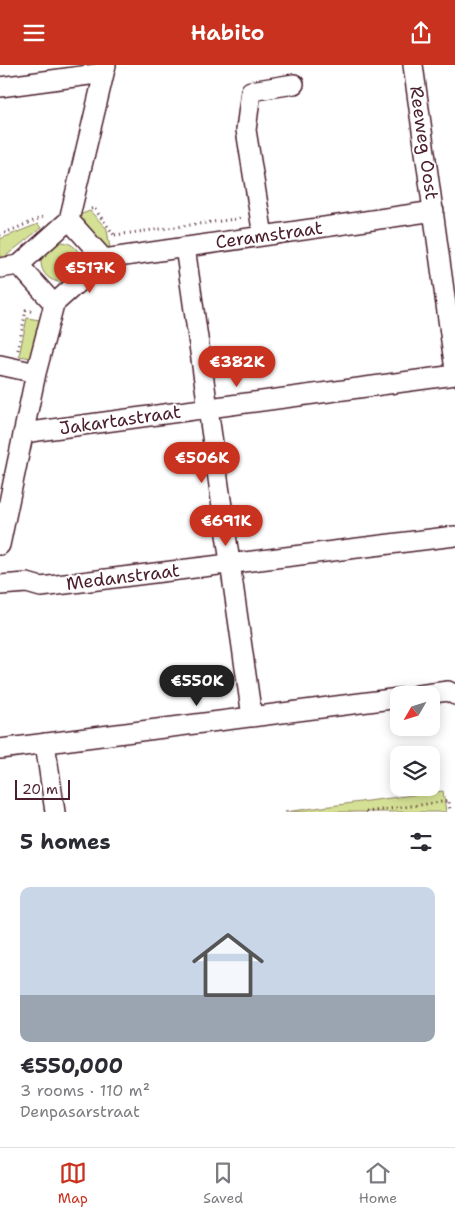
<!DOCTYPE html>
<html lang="en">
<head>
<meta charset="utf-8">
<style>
  :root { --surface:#fff; --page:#f7f7f7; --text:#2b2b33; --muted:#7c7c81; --line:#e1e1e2; --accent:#c8321e }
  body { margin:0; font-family:"Shantell Sans",sans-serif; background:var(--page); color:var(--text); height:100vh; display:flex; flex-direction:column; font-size:19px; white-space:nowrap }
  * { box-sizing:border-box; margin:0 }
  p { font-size:16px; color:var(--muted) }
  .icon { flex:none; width:28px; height:28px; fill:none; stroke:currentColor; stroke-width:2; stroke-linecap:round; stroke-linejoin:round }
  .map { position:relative; height:747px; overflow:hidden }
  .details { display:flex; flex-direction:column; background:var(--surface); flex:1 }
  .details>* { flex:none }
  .needle { width:32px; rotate:231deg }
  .buttons { position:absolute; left:390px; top:621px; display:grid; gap:10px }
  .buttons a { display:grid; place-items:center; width:50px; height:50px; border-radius:10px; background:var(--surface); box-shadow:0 2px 12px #0003; font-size:25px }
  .scale { position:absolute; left:15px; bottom:12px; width:55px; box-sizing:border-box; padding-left:5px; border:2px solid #4a1f2b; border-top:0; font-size:14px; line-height:18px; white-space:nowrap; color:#4a1f2b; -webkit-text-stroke:4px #fff; paint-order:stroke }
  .price { position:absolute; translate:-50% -42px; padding:0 11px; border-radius:18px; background:var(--accent); color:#fff; font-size:16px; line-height:32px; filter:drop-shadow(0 1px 2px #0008) }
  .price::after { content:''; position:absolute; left:50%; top:30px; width:15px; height:11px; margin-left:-8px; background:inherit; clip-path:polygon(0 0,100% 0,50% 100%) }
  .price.on { background:#222; color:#fff }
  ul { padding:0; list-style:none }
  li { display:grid; align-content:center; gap:10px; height:265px; padding:0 20px }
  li+li { border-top:1px solid var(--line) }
  li span { display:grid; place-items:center; height:155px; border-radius:10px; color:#555 }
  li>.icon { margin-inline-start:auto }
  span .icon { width:90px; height:90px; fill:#fffc; stroke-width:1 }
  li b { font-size:21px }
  h2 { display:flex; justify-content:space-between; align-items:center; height:60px; padding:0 20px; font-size:21px }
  header { display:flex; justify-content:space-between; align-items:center; height:65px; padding:0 20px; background:var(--accent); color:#fff; font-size:22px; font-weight:600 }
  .dock { display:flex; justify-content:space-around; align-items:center; height:70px; border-top:1px solid var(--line); background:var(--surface); font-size:14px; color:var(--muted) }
  .dock a { display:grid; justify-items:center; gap:2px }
  .dock .on { color:var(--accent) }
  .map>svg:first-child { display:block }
</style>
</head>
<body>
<header><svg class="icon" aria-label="menu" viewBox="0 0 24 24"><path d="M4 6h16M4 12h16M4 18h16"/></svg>Habito<svg class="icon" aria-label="share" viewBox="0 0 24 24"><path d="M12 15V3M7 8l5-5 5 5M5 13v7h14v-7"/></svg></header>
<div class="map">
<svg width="455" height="747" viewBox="0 0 455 747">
  <rect width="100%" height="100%" fill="#fff"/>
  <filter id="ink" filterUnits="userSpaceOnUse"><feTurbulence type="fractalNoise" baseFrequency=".02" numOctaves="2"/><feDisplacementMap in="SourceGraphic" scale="10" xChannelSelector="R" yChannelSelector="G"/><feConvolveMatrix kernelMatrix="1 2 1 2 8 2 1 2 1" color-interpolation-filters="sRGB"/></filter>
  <g filter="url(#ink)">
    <path fill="#d4e194" stroke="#8f8060" d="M90,146L107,164L110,184L104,181L81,156L79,150Z
      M38,159L41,163L2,194L0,188V174Z
      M41 197a20 20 0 1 1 40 0a20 20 0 1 1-40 0Z
      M27,253L40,255L31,293L19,291Z
      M443,726L446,747H285Z"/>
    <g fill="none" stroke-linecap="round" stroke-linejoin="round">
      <defs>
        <path id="minor" d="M413,0L455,305
          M0,22L104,8
          M69,155L106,0
          M69,155L104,194
          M263,171L246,65L251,26L294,19
          M185,182L252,652
          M104,194L434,146
          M19,200L69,155
          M19,200L54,239
          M0,203L19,200
          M54,239L104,194
          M0,300L36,308
          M23,368L455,310
          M0,480L36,308L54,239
          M0,520L27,518L41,522L455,471
          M418,630L448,626L455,630
          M45,678L55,747
          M0,684L399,633"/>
      </defs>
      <use href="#minor" stroke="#4a1f2b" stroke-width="22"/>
      <path stroke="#4a1f2b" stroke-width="3" stroke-dasharray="1 4" stroke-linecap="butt" d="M91,144L94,143L115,171
        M0,170L43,152
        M115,170L243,153
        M18,285L26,245L34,247
        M366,747L449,736L450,747"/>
      <use href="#minor" stroke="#fff" stroke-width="19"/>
    </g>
  </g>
  <g text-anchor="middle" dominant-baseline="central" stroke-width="4" stroke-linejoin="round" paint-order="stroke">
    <g font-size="18" fill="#4a1f2b" stroke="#fff">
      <text transform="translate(424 78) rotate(82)">Reeweg Oost</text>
      <text transform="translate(269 170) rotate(-8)">Ceramstraat</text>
      <text transform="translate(120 355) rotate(-8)">Jakartastraat</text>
      <text transform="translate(123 512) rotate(-7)">Medanstraat</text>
    </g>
  </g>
</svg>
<div class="buttons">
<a><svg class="needle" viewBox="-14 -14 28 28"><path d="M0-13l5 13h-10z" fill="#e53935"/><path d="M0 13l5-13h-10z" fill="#7c7c81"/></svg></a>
<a><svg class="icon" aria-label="layers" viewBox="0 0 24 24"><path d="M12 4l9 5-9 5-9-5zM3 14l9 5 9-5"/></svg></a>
</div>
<div class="scale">20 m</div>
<b class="price" style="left:90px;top:229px">€517K</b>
<b class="price" style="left:237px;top:323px">€382K</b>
<b class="price" style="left:202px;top:419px">€506K</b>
<b class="price" style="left:226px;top:482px">€691K</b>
<b class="price on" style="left:197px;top:642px">€550K</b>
</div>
<section class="details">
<h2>5 homes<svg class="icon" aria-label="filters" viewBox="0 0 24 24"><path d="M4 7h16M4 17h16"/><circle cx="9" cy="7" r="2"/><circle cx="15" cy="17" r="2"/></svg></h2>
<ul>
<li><span style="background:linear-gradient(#c9d6e8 70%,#9aa5b1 0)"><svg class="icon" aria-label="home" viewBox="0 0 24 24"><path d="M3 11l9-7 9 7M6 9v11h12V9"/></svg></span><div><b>€550,000</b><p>3 rooms · 110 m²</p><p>Denpasarstraat</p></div></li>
</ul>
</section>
<nav class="dock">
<a class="on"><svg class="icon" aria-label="map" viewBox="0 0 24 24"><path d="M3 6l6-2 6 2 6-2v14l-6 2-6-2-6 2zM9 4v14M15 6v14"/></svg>Map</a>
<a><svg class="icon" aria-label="saved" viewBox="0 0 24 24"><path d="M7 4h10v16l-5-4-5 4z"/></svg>Saved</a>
<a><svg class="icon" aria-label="home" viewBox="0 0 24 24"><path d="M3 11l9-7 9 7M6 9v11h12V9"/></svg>Home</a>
</nav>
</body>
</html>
